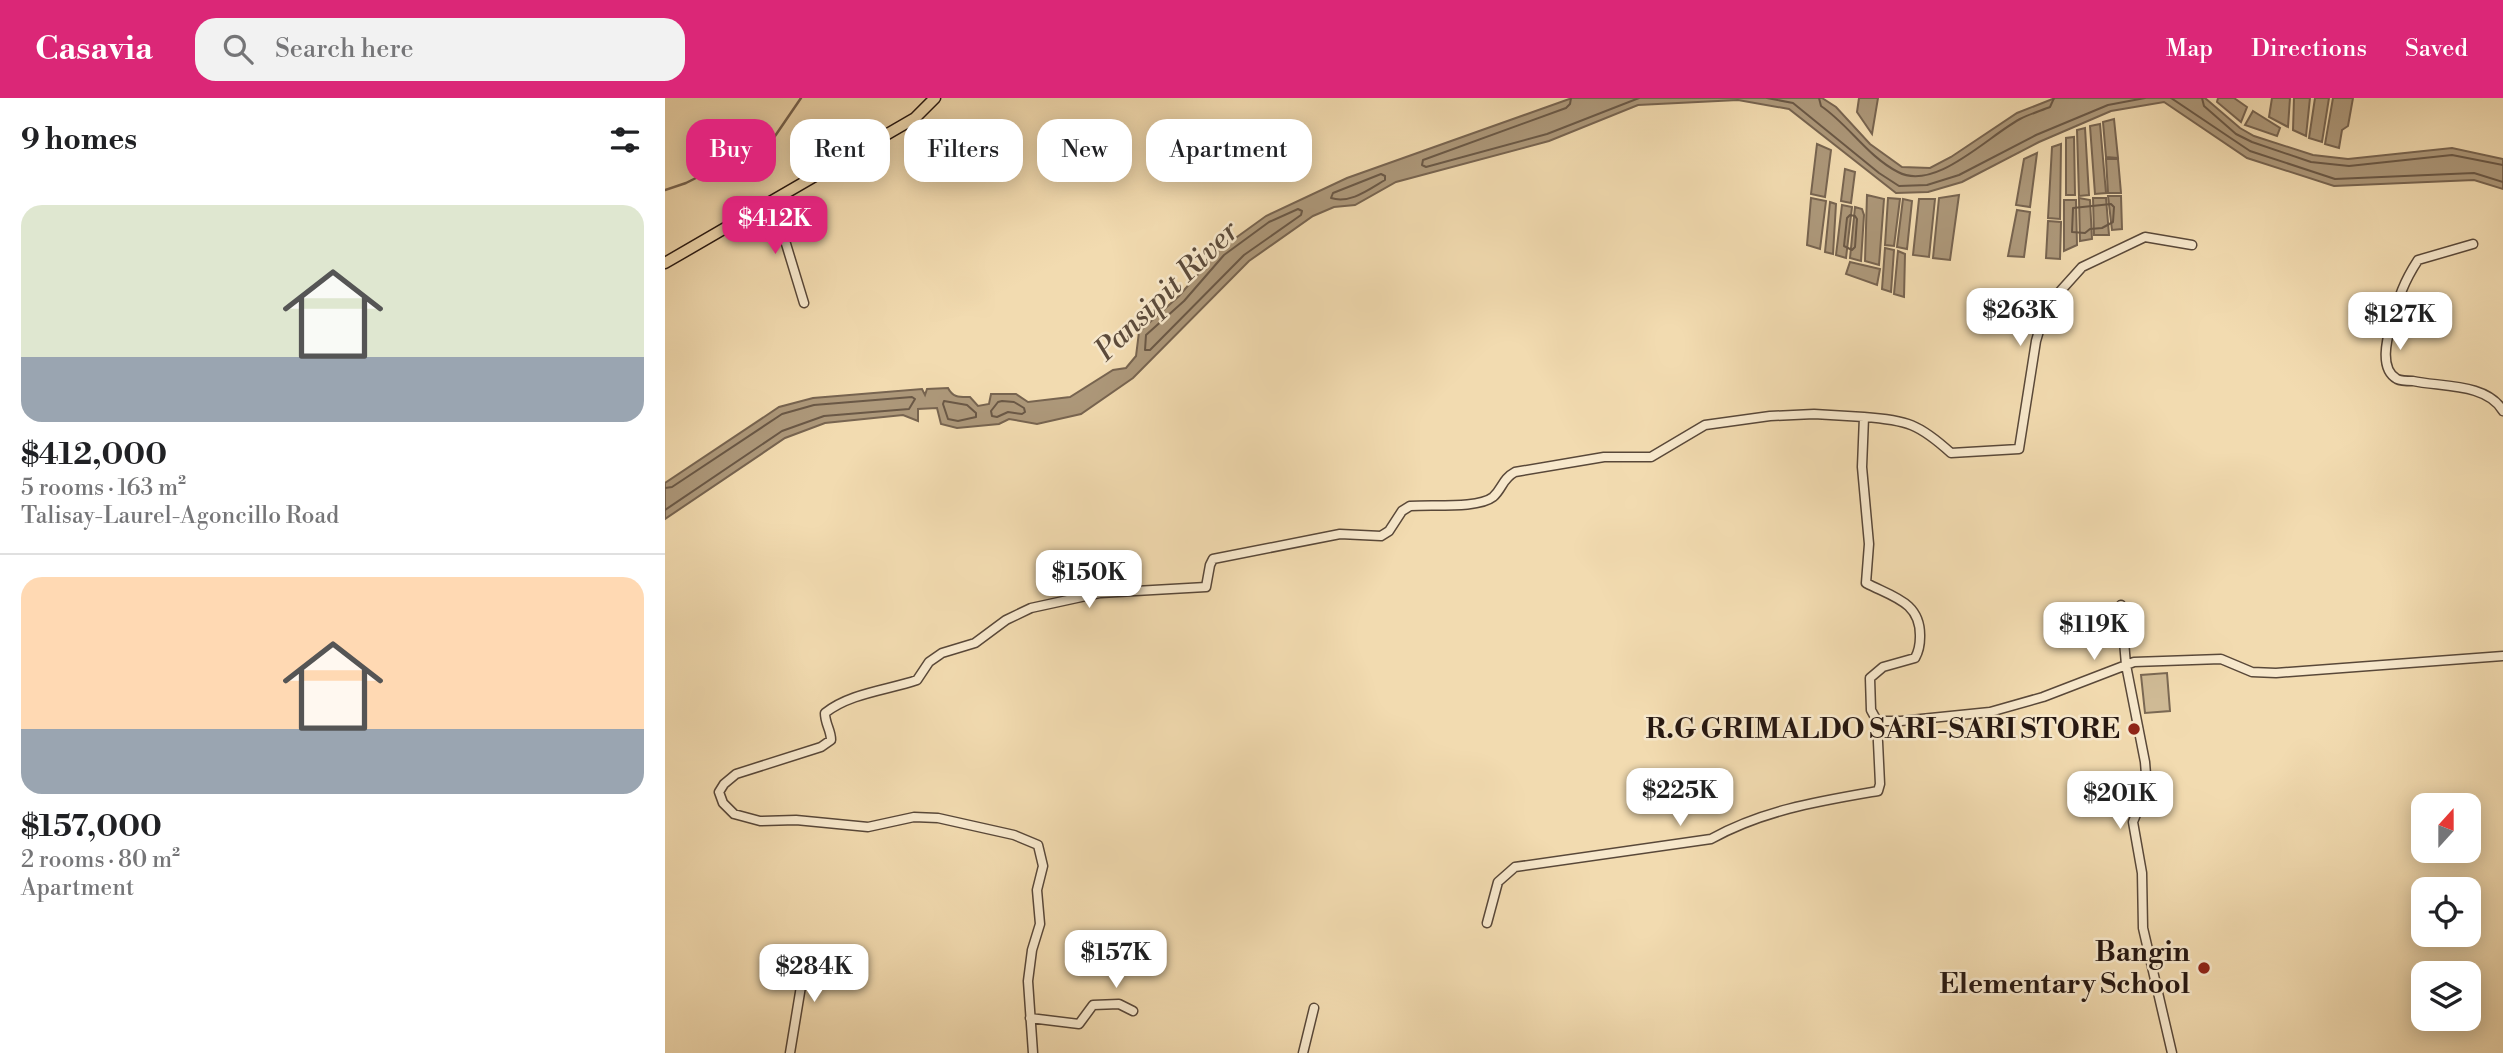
<!DOCTYPE html>
<html lang="en">
<head>
<meta charset="utf-8">
<style>
  :root { --surface:#fff; --page:#f2f2f2; --text:#202124; --muted:#757577; --line:#e0e0e0; --accent:#db2777 }
  body { margin:0; font-family:"Libre Bodoni",serif; background:var(--page); color:var(--text); height:100vh; display:flex; flex-direction:column; font-size:26px; white-space:nowrap }
  * { box-sizing:border-box; margin:0 }
  p { font-size:23px; color:var(--muted) }
  .icon { flex:none; width:38px; height:38px; fill:none; stroke:currentColor; stroke-width:2; stroke-linecap:round; stroke-linejoin:round }
  .map { position:relative; flex:1; overflow:hidden }
  .side { display:flex; flex-direction:column; background:var(--surface); width:665px }
  .side>* { flex:none }
  .guide { position:absolute; left:21px; top:21px; width:665px; height:63px; display:flex; gap:14px }
  .needle { width:46px; rotate:21deg }
  .tools { position:absolute; left:1746px; top:695px; display:grid; gap:14px }
  .tools a { display:grid; place-items:center; width:70px; height:70px; border-radius:14px; background:var(--surface); box-shadow:0 4px 18px #0003; font-size:35px }
  .price { position:absolute; translate:-50% -60px; padding:0 16px; border-radius:14px; background:#fff; color:#222; font-size:23px; line-height:46px; filter:drop-shadow(0 2px 4px #0008) }
  .price::after { content:''; position:absolute; left:50%; top:42px; width:21px; height:16px; margin-left:-10px; background:inherit; clip-path:polygon(0 0,100% 0,50% 100%) }
  .price.selected { background:var(--accent); color:#fff }
  ul { padding:0; list-style:none }
  li { display:grid; align-content:center; gap:14px; height:371px; padding:0 21px }
  li+li { border-top:2px solid var(--line) }
  li span { display:grid; place-items:center; height:217px; border-radius:21px; color:#555 }
  li>.icon { margin-inline-start:auto }
  span .icon { width:126px; height:126px; fill:#fffc; stroke-width:1 }
  li b { font-size:30px }
  h2 { display:flex; justify-content:space-between; align-items:center; height:84px; padding:0 21px; font-size:30px }
  .chip { padding:0 24px; border-radius:21px; background:var(--surface); box-shadow:0 4px 18px #0003; font-size:24px; line-height:63px }
  .chip.selected { background:var(--accent); color:#fff }
  header { display:flex; align-items:center; gap:42px; box-sizing:border-box; height:98px; padding:0 35px; background:var(--accent); color:#fff }
  header strong { font-size:33px }
  nav { display:flex; gap:38px; margin-inline-start:auto; font-size:24px }
  .search { width:490px; height:63px; background:var(--page); display:flex; align-items:center; gap:18px; box-sizing:border-box; padding:0 24px; border-radius:21px; color:var(--muted); font-size:26px }
  main { display:flex; flex:1; min-height:0 }
  .map>svg:first-child { display:block }
</style>
</head>
<body>
<header>
<strong>Casavia</strong>
<div class="search"><svg class="icon" aria-label="search" viewBox="0 0 24 24"><circle cx="10" cy="10" r="6"/><path d="M15 15l6 6"/></svg>Search here</div>
<nav><a>Map</a><a>Directions</a><a>Saved</a></nav>
</header>
<main>
<section class="side">
<h2>9 homes<svg class="icon" aria-label="filters" viewBox="0 0 24 24"><path d="M4 7h16M4 17h16"/><circle cx="9" cy="7" r="2"/><circle cx="15" cy="17" r="2"/></svg></h2>
<ul>
<li><span style="background:linear-gradient(#dfe7d0 70%,#9aa5b1 0)"><svg class="icon" aria-label="home" viewBox="0 0 24 24"><path d="M3 11l9-7 9 7M6 9v11h12V9"/></svg></span><div><b>$412,000</b><p>5 rooms · 163 m²</p><p>Talisay-Laurel-Agoncillo Road</p></div></li>
<li><span style="background:linear-gradient(#ffd9b3 70%,#9aa5b1 0)"><svg class="icon" aria-label="home" viewBox="0 0 24 24"><path d="M3 11l9-7 9 7M6 9v11h12V9"/></svg></span><div><b>$157,000</b><p>2 rooms · 80 m²</p><p>Apartment</p></div></li>
</ul>
</section>
<div class="map">
<svg width="1838" height="955" viewBox="0 0 1838 955">
  <rect width="100%" height="100%" fill="#f2dbb0"/>
  <filter id="stains"><feTurbulence type="fractalNoise" baseFrequency=".00286" numOctaves="4"/><feColorMatrix values="0 0 0 0 .2 0 0 0 0 .09 0 0 0 0 .02 0 0 0 .5 -.17"/></filter>
  <radialGradient id="worn" r=".72"><stop offset=".6" stop-color="#630" stop-opacity="0"/><stop offset="1" stop-color="#630" stop-opacity=".3"/></radialGradient>
  <path fill="#cfba95" stroke="#7a6853" stroke-width="2" d="M1502,575L1505,613L1480,615L1476,577Z"/>
  <path fill="#ad987a" stroke="#776450" stroke-width="2" d="M907,0H1157L1171,9L1205,46L1237,69L1265,70L1286,59L1352,15L1390,0H1540L1575,30L1589,38L1648,57L1683,61L1787,50L1838,61V91L1809,82L1669,88L1582,60L1499,4L1446,13L1374,44L1297,84L1263,94L1231,95L1124,11L1073,2L973,7L884,43L731,84L690,107L669,109L648,118L584,163L468,280L416,316L372,326L344,321L334,326L292,330L276,326L272,310L253,311V323L238,317L160,325L120,340L0,421V385L114,309L148,300L257,291L260,297L262,291L283,290C288,300 295,299 305,299L313,308L324,306L326,296H351L363,304L405,299L448,272L461,270L471,258L474,234L514,198L554,152L601,118L682,80Z
    M1194,0H1213L1207,36L1192,14Z
    M1553,0H1569L1582,9L1576,24L1552,4Z
    M1607,0H1625L1623,29L1604,19Z
    M1629,0H1645L1641,38L1628,32Z
    M1650,0H1664L1657,44L1644,40Z
    M1668,0H1688L1683,28L1677,32L1674,50L1660,46Z
    M1588,13L1615,30L1612,38L1580,27Z
    M1449,21L1453,60L1441,59L1438,24Z
    M1435,26L1441,95L1430,96L1425,28Z
    M1420,30L1424,97L1414,98L1412,32Z
    M1409,39L1410,97H1401V40Z
    M1152,46L1166,52L1160,99L1146,96Z
    M1396,46L1395,121L1383,120L1387,49Z
    M1372,55L1365,109L1351,107L1359,61Z
    M1441,61H1453L1456,95H1443Z
    M1180,71L1190,74L1186,105L1176,103Z
    M1202,97L1219,101L1214,167L1200,163Z
    M1294,97L1285,162L1268,160L1274,100Z
    M1443,98H1456L1457,131L1447,132Z
    M1146,100L1161,103L1155,151L1142,147Z
    M1223,100L1235,101L1229,148L1220,147Z
    M1414,100L1425,102L1427,141L1415,143Z
    M1428,100H1441L1444,137H1429Z
    M1238,101L1247,103L1242,151L1232,149Z
    M1254,101H1270L1264,159L1248,157Z
    M1399,102H1411L1412,147L1399,153Z
    M1165,104L1171,106L1168,156L1160,154Z
    M1177,107L1187,109L1181,160L1171,157Z
    M1190,109L1197,111L1199,117L1196,163L1185,160Z
    M1352,112L1365,114L1359,159L1343,158Z
    M1383,123L1396,124L1395,161L1381,160Z
    M1220,150L1229,152L1226,194L1217,191Z
    M1233,153L1240,156L1239,199L1229,196Z
    M1185,164L1215,171L1212,187L1181,176Z"/>
  <g fill="none" stroke-linecap="round" stroke-linejoin="round">
    <path stroke="#6a5846" stroke-width="2" d="M906,0L905,6L901,10L758,62L757,67L761,69L882,36L974,0
      M1102,0L1128,5L1214,75L1234,88L1262,87L1294,77L1371,37L1443,7L1480,0
      M1154,0L1156,8C1184,27 1202,58 1233,74C1270,94 1323,38 1355,21C1365,16 1375,13 1385,9L1389,0
      M1506,0L1585,53L1670,81L1809,75L1838,84
      M1537,0L1539,8L1571,36L1587,44L1646,64L1684,68L1787,57L1838,67
      M716,76L720,78V82C703,92 685,106 666,100L668,95Z
      M1446,106L1449,109L1448,124L1437,130L1425,131L1420,135L1407,134L1408,110Z
      M633,111L637,113L636,117L579,157L485,252H480L481,237L519,203L559,157L604,124Z
      M1185,117L1190,118L1192,121L1190,149L1187,152L1179,148L1182,120Z
      M279,303L302,307L311,315V319L293,323L283,321L278,306Z
      M337,303L349,304L359,310L360,314L357,316L343,314L332,319L327,318L326,313L333,304Z
      M0,390L7,389L117,316L149,307L247,299L250,301L244,311L159,318L117,333L0,412"/>
    <path stroke="#776450" stroke-width="2.5" d="M0,92L21,85L108,41L136,0"/>
    <defs>
      <path id="minor" d="M108,103L139,205
        M1808,146L1753,162C1738,185 1734,199 1726,226C1722,241 1714,271 1732,281C1736,283 1744,283 1748,283C1775,289 1822,285 1838,313
        M1199,319C1242,322 1254,326 1286,355L1354,351L1371,243L1381,209L1417,169L1480,139L1527,147
        M1456,507L1461,567L1480,664L1482,689L1468,724L1477,775L1478,830L1507,955
        M822,825L833,784L850,769L1046,741C1098,712 1155,703 1213,693L1215,686L1212,623
        M365,920L414,926L428,907L454,906L468,913
        M125,955L142,852
        M368,955L363,883L367,852L375,826L372,792L378,768L373,747L349,737L273,720L249,719L203,729L131,722L95,723L69,716L58,705L54,694L59,686L71,676L156,649L166,642C166,632 160,626 160,615C185,595 223,592 252,582L264,564L277,555L310,545L341,522L366,510L435,495L541,489L545,467L548,461L675,436L716,438L724,433L737,413L745,408C765,406 813,411 828,399C838,390 837,381 850,374L939,359H986L1040,327L1105,318L1149,316L1199,319L1197,369L1204,446L1201,485C1228,499 1256,504 1255,539C1255,548 1254,553 1250,560L1218,569L1205,580L1206,612L1212,623H1236L1325,614L1378,599L1469,564L1556,561L1587,574L1611,575L1838,558
        M638,955L649,910"/>
      <path id="major" d="M0,165L250,20L270,0"/>
    </defs>
    <use href="#minor" stroke="#594839" stroke-width="11"/>
    <use href="#major" stroke="#261711" stroke-width="13"/>
    <use href="#minor" stroke="#f7e8cc" stroke-width="8"/>
    <use href="#major" stroke="#f2dbb0" stroke-width="10"/>
  </g>
  <g fill="#8f2418" stroke="#f7e8cc" stroke-width="2.5">
    <circle cx="1469" cy="631" r="7"/>
    <circle cx="1539" cy="870" r="7"/>
  </g>
  <g text-anchor="middle" dominant-baseline="central" stroke-width="5" stroke-linejoin="round" paint-order="stroke">
    <g font-size="28" font-weight="bold" fill="#261711" stroke="#f7e8cc" text-anchor="end">
      <text x="1455" y="631">R.G GRIMALDO SARI-SARI STORE</text>
      <text x="1525" y="854">Bangin<tspan x="1525" dy="32">Elementary School</tspan></text>
    </g>
    <g font-size="30" font-style="italic" fill="#5c4b3b" stroke="#f7e8cc">
      <text transform="translate(502 193) rotate(-44)">Pansipit River</text>
    </g>
  </g>
  <rect width="100%" height="100%" filter="url(#stains)"/>
  <rect width="100%" height="100%" fill="url(#worn)"/>
</svg>
<div class="tools">
<a><svg class="needle" viewBox="-14 -14 28 28"><path d="M0-13l5 13h-10z" fill="#e53935"/><path d="M0 13l5-13h-10z" fill="#757577"/></svg></a>
<a><svg class="icon" aria-label="locate" viewBox="0 0 24 24"><circle cx="12" cy="12" r="6"/><path d="M12 2v4M12 18v4M2 12h4M18 12h4"/></svg></a>
<a><svg class="icon" aria-label="layers" viewBox="0 0 24 24"><path d="M12 4l9 5-9 5-9-5zM3 14l9 5 9-5"/></svg></a>
</div>
<b class="price selected" style="left:110px;top:158px">$412K</b>
<b class="price" style="left:1355px;top:250px">$263K</b>
<b class="price" style="left:1735px;top:254px">$127K</b>
<b class="price" style="left:424px;top:512px">$150K</b>
<b class="price" style="left:1429px;top:564px">$119K</b>
<b class="price" style="left:1015px;top:730px">$225K</b>
<b class="price" style="left:1455px;top:733px">$201K</b>
<b class="price" style="left:451px;top:892px">$157K</b>
<b class="price" style="left:149px;top:906px">$284K</b>
<div class="guide">
<a class="chip selected">Buy</a>
<a class="chip">Rent</a>
<a class="chip">Filters</a>
<a class="chip">New</a>
<a class="chip">Apartment</a>
</div>
</div>
</main>
</body>
</html>
